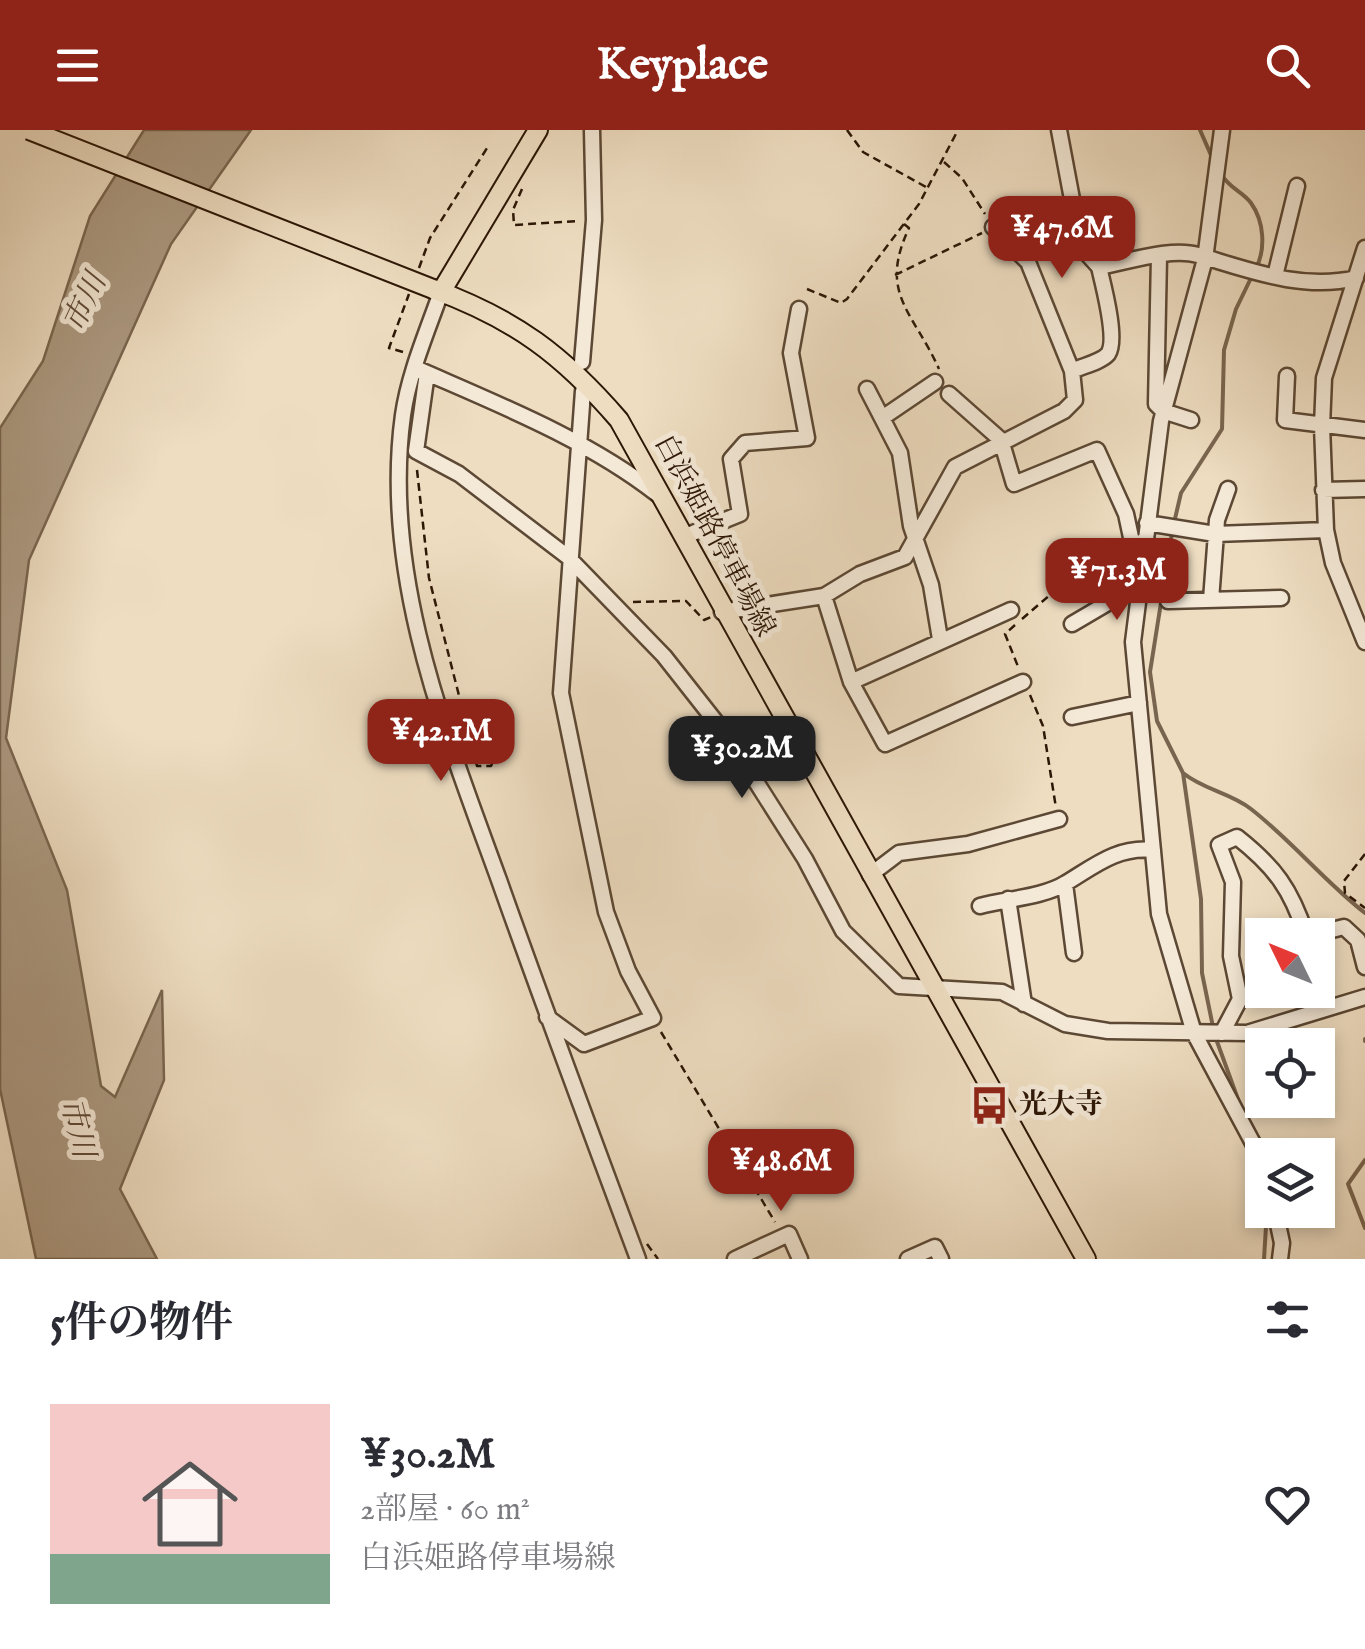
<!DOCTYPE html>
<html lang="ja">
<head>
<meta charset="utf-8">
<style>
  :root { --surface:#fff; --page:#f2f2f3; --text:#2b2b33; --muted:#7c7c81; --accent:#8f2418 }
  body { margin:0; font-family:"IM FELL English","Noto Serif JP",serif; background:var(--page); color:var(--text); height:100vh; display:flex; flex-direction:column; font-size:38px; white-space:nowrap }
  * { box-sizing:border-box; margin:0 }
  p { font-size:32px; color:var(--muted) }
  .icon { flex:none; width:55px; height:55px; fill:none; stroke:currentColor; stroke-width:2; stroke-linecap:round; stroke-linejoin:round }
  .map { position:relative; height:1129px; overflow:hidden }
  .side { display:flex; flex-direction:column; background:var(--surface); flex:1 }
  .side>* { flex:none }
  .needle { width:65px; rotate:313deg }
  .buttons { position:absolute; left:1245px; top:788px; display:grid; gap:20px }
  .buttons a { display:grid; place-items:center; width:90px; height:90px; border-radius:0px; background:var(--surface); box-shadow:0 5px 15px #0003; font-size:50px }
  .price { position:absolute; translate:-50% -85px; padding:0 22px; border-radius:20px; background:var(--accent); color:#fff; font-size:32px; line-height:65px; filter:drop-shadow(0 2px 5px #0008) }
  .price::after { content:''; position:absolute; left:50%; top:60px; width:30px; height:22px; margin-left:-15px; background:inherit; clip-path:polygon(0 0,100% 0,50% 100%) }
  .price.active { background:#222; color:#fff }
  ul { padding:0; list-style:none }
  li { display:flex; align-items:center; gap:30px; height:250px; padding:0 50px }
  li span { display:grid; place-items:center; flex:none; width:280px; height:200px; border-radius:0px; color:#555 }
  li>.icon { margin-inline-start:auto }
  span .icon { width:120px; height:120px; fill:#fffc; stroke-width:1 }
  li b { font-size:42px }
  h2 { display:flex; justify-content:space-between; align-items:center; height:120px; padding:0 50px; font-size:42px }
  header { display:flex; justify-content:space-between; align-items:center; height:130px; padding:0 50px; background:var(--accent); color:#fff; font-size:45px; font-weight:700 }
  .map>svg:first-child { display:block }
</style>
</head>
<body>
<header><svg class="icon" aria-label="menu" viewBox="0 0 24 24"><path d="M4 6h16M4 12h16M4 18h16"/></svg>Keyplace<svg class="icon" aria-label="search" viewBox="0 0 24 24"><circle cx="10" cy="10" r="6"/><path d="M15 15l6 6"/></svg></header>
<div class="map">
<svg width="1365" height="1129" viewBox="0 0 1365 1129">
  <rect width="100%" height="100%" fill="#eeddc1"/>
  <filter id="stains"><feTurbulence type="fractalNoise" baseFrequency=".002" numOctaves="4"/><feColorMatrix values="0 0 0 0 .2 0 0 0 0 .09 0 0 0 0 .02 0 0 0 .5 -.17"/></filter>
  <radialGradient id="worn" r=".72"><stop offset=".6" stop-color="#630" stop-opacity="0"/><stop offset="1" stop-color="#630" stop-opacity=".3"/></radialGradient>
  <path fill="#ac9981" stroke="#79654f" stroke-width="2.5" d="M144,0H251L171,114L29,430L6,608L67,760L101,956L115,967L162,860L164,950L120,1059L157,1129H36L0,959V298L43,231L90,86Z"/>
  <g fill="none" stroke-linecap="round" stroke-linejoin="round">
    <path stroke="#79654f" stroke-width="4" d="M1200,0L1214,32
      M1221,44C1230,59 1242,61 1251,73C1264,91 1266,119 1256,138
      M1174,393L1181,363L1222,299L1224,220L1236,179L1252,146
      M1172,403L1150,542L1157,591L1183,643L1201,769L1202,843L1213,897
      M1183,643C1204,660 1231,663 1251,679C1292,711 1324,751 1365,783
      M1215,906L1239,972
      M1365,909V911
      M1365,1030L1348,1054L1365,1098
      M1264,1129L1267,1080"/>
    <defs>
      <path id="minor" d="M1059,0L1081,117L1099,137
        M1222,0L1205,129L1161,291L1133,512L1159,784L1194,903L1262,1030
        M993,97L1028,132L1072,241
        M1365,118L1324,248L1322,296L1326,400L1333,433L1365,512
        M1159,127L1156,274L1163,281L1191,290
        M1275,146L1297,56
        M441,162C427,202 409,243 403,285C381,445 446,604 499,750C544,877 591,1003 638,1129
        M582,232L594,90L592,0
        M420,240C500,275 588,310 657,364
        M427,243L416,321L459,344L568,427L664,526L727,606L805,729L843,801L899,856L1002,862L1065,894L1108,901L1247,903L1365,867
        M1287,246L1285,290L1365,300
        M867,259L900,323L911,396L931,455L940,509
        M949,264L1001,310L1014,354L1097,320L1126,384L1132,412L1144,413
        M885,286L935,252
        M1323,360L1365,359
        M1147,393L1215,404L1326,400
        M683,407L740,384L731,329L745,313L807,308L791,223L799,179
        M824,466L851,552L885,614L1023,552
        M1211,470L1217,390L1228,359
        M1168,471L1281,468
        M722,482L824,466L860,444L905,427L955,337L1064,281L1075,270L1072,241C1082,236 1101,232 1108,224C1118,210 1103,154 1099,137C1127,132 1171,117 1198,125C1249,140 1302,161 1356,148
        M1072,494L1140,454
        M851,552L1011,480
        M1072,587L1139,573
        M870,745L899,723L968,714L1059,689
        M1065,754L1074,823
        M1008,769L1024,874
        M980,776C1006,769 1044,767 1066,753C1093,737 1117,716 1153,720
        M1312,805L1344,797L1358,810L1365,837
        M547,887L584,914L653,888L628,841L606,782L561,563L583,261
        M1222,903L1240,869L1231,826L1233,752L1219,715L1237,707C1275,737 1291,759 1306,805
        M1275,1080L1282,1113L1280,1129
        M735,1129L789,1104L800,1129
        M908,1129L935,1117L941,1129"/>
      <path id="major" d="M433,159C515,189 563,225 619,290L1086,1129
        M441,162L538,0"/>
    </defs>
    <use href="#minor" stroke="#5c4834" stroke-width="19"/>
    <use href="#major" stroke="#2c1605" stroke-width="22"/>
    <path stroke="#2c1605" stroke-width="2.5" stroke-dasharray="8 5" stroke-linecap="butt" d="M847,0L863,22L926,57
      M944,32L962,48L985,84
      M522,59L513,80L514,95L578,91
      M904,94L909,98C878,164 913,181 939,239
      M419,138L430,108L489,15
      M895,145L982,103
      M807,159L841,173L847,169L919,74L958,0
      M403,222L389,218L409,164
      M417,340L429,448L477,636H491L497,622
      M633,472L686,471L704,490L711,487
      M1022,489L1072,446L1120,419
      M1015,495L1005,504L1019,539
      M1030,565L1043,596L1056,678
      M1365,724L1344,751L1345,763L1365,778
      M661,902L775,1092
      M647,1114L658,1129"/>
    <use href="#minor" stroke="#f4e9d7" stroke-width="14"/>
    <use href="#major" stroke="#eeddc1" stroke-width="18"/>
    <defs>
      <path id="major-bridge" d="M29,0L433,159"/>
    </defs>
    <use href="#major-bridge" stroke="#2c1605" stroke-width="22" stroke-linecap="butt"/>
    <use href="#major-bridge" stroke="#eeddc1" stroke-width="18"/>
  </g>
  <defs>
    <symbol id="bus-bare" viewBox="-9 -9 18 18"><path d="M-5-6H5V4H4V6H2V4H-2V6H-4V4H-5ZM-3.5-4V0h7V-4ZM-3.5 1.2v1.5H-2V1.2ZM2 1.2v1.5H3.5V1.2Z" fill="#8f2418" stroke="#f4e9d7" stroke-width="2.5" paint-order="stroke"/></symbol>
  </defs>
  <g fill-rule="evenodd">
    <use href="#bus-bare" x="962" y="948" width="55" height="55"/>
  </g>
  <g text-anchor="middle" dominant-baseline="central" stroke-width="10" stroke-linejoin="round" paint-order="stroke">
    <g font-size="28" fill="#2c1605" stroke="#f4e9d7">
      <text transform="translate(714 406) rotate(62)">白浜姫路停車場線</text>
    </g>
    <g font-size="28" font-weight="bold" fill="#2c1605" stroke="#f4e9d7" text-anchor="start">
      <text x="1019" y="975">光大寺</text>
    </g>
    <g font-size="30" font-style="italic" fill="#5f4a37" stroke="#f4e9d7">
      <text transform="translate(86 173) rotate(-65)">市川</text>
      <text transform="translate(76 998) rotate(76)">市川</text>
    </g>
  </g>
  <rect width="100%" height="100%" filter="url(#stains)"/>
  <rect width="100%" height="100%" fill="url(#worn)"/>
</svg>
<div class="buttons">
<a><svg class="needle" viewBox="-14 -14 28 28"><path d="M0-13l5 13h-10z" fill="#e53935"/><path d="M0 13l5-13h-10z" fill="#7c7c81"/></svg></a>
<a><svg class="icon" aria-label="locate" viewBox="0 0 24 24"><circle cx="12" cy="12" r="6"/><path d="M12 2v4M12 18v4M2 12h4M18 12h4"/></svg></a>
<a><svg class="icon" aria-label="layers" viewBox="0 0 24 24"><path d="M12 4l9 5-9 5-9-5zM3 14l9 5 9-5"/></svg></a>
</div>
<b class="price" style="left:1062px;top:151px">¥47.6M</b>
<b class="price" style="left:1117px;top:493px">¥71.3M</b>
<b class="price" style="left:441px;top:654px">¥42.1M</b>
<b class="price active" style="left:742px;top:671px">¥30.2M</b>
<b class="price" style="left:781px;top:1084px">¥48.6M</b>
</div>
<section class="side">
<h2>5件の物件<svg class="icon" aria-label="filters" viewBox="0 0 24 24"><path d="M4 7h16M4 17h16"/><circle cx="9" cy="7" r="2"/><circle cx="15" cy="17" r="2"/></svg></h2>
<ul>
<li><span style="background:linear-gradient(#f6c9c9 75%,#7fa58c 0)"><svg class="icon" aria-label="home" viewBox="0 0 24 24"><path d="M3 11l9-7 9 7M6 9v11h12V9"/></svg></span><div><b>¥30.2M</b><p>2部屋 · 60 m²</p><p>白浜姫路停車場線</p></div><svg class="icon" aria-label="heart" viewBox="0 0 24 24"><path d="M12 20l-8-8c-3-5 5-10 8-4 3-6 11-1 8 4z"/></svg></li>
</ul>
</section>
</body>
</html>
